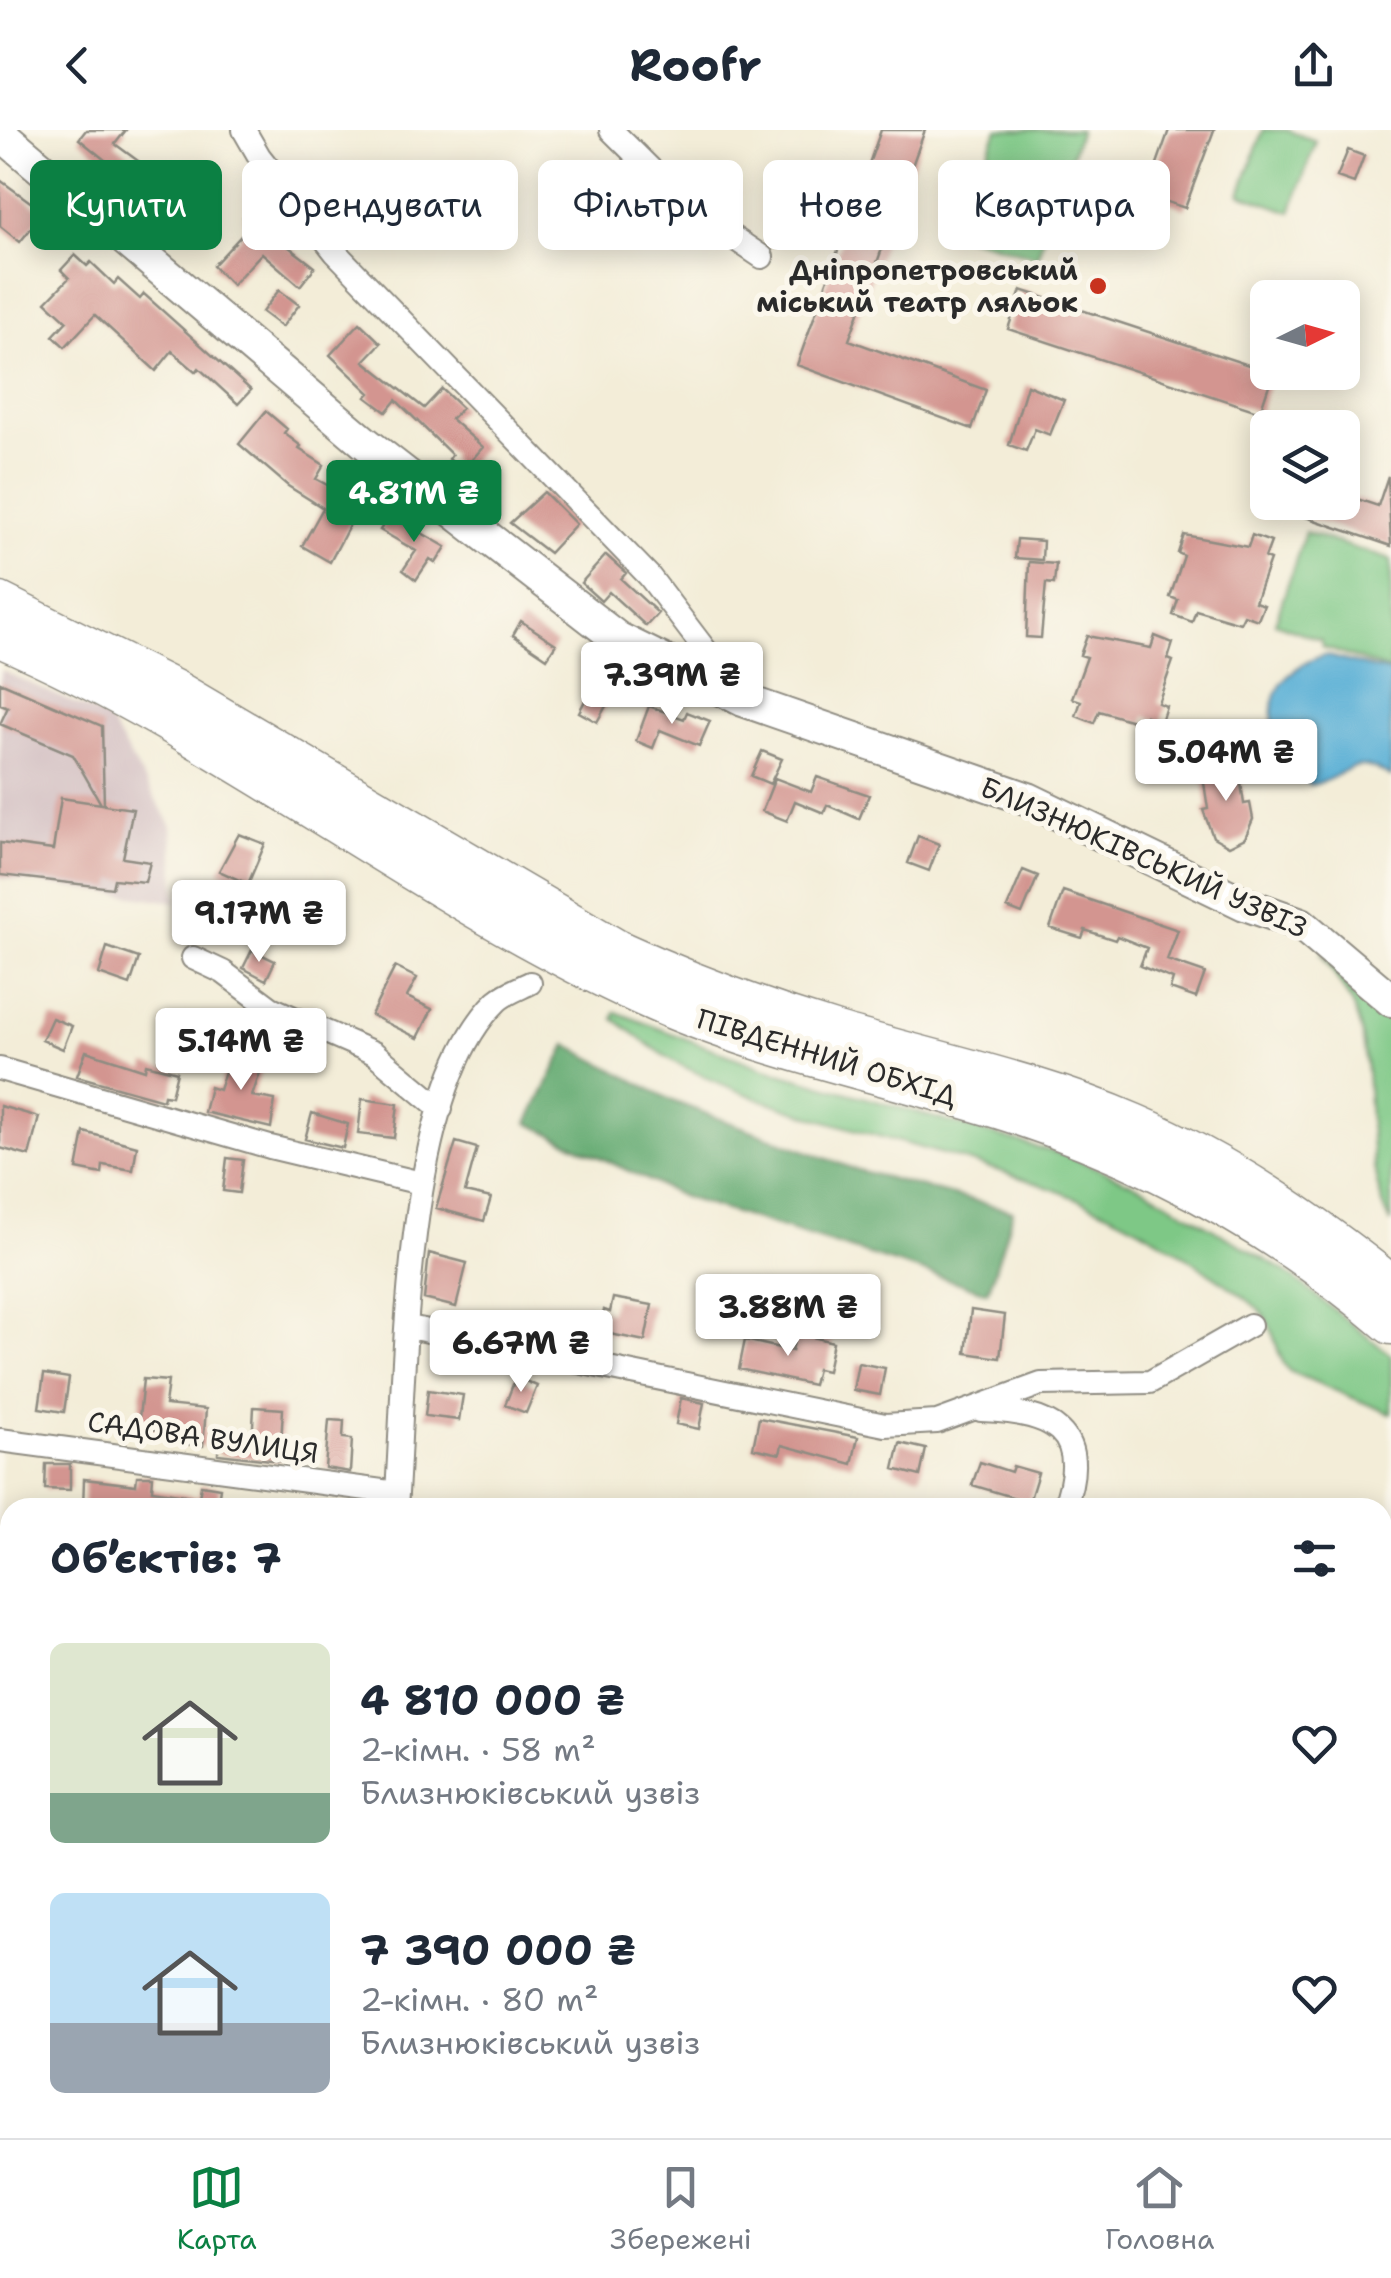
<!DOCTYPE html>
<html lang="uk">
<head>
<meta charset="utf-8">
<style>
  :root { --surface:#fff; --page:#f2f2f3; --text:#1f2937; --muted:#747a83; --line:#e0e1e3; --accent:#0b8043 }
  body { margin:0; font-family:"Shantell Sans",sans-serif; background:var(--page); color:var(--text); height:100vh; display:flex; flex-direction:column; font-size:38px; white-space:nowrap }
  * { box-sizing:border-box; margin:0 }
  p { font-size:32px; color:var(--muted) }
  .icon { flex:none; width:55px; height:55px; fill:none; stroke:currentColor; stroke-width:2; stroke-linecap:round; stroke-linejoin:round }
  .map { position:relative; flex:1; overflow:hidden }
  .sheet { position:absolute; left:0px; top:1368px; width:1392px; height:642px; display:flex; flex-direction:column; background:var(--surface); border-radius:30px 30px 0 0; box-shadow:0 5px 25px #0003 }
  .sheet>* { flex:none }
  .guide { position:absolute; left:30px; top:30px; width:1332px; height:90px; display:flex; gap:20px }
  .needle { width:65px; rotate:85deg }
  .tools { position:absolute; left:1250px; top:150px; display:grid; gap:20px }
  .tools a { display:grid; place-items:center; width:110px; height:110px; border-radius:15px; background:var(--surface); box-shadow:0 5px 25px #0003; font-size:50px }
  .price { position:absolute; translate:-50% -85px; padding:0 22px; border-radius:10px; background:#fff; color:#222; font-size:32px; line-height:65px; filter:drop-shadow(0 2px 5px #0008) }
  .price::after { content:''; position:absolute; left:50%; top:60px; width:30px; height:22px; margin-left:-15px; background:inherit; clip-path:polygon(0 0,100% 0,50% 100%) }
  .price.active { background:var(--accent); color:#fff }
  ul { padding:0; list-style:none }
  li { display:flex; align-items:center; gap:30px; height:250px; padding:0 50px }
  li span { display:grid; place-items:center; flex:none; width:280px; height:200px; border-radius:15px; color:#555 }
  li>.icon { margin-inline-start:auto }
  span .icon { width:120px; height:120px; fill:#fffc; stroke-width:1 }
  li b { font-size:42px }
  h2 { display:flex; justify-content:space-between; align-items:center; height:120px; padding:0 50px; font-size:42px }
  .chip { padding:0 35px; border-radius:15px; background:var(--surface); box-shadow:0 5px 25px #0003; font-size:35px; line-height:90px }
  .chip.active { background:var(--accent); color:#fff }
  header { display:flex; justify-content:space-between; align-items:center; height:130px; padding:0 50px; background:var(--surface); font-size:45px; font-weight:700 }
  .tabs { display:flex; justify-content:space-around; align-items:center; height:140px; border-top:2px solid var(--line); background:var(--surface); font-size:28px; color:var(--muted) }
  .tabs a { display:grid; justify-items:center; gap:5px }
  .tabs .active { color:var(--accent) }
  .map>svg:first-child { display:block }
</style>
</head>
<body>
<header><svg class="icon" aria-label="back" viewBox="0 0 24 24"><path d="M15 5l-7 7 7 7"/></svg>Roofr<svg class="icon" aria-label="share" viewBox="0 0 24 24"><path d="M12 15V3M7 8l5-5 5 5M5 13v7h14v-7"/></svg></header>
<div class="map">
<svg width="1391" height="2008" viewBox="0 0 1391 2008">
  <rect width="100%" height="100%" fill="#fbf7ec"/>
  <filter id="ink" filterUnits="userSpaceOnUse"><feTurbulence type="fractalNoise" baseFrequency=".01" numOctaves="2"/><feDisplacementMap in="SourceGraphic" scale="20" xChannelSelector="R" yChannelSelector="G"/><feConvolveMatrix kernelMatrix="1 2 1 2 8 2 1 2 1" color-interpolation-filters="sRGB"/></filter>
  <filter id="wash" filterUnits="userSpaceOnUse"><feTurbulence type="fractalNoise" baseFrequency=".0048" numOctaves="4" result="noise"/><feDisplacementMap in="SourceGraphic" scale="40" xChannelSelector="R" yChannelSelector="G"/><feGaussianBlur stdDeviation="2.25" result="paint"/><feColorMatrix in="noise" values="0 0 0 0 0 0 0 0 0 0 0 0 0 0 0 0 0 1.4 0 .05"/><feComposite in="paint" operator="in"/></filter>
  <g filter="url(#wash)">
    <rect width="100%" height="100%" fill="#f3edd8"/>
    <path fill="#d2bec1" d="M0,540L107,588L172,696L177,772L0,748Z"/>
    <path fill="#7ec886" stroke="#547a58" stroke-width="2.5" d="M997,0H1080L1037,127L957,104Z
      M1263,0H1286L1316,11L1291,82L1240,64Z
      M1305,402L1391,430V541L1323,517L1321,510L1275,493Z
      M1320,823L1391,892V1093C1361,1035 1376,960 1360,897C1352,868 1336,847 1320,823Z
      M616,882L762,938L1071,1027L1146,1059L1283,1140L1391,1225V1284L1289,1241C1274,1223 1277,1200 1260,1181C1245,1165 1223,1153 1205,1140C1047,1021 847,1021 677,933C655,921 634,903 614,889Z"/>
    <path fill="#66ac73" stroke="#486c4f" stroke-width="2.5" d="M567,915L675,972L854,1039L1013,1081L988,1162L683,1067L528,993Z"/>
    <path fill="#59afd5" stroke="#426d80" stroke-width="2.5" d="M1325,525L1391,543V647C1348,620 1345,651 1309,655C1261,612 1254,547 1325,525Z"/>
    <g id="blocks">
      <path fill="#d39590" d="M86,0H126L115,14L160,47L168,35L193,56L168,93L116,50L121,43L79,9Z
        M881,0H925L849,210L986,260L972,299L797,235Z
        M1169,0H1214L1185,78L1146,65Z
        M1348,20L1364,26L1354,53L1337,47Z
        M0,50L44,82L20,112L0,96Z
        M267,69L283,90L268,101L315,137L300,156L262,123L232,155L213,136L250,96L243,87Z
        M75,125L87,136L91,132L114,154L118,149L140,169L144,164L251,260L238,274L199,238L196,242L172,221L156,241L95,185L65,217L53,206L67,191L46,172L69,148L61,140Z
        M279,160L299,175L282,197L262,182Z
        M1021,160L1273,243L1260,282L1008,199Z
        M360,193L381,213L364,231L424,278L442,259L462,278L451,289L483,317L462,341L449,329L452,325L396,270L386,282L366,267L370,263L330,225Z
        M1027,255L1064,270L1050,305L1035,299L1026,321L1009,315Z
        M266,281L287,299L284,303L301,316L299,319L324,335L316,349L361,373L330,432L302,416L323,378L288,356L239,314Z
        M1388,346L1391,416L1270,375L1342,372V364L1378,376Z
        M544,362L576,394L549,423L510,393Z
        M390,385L446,417L436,433L430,429L416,450L403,440L416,421L380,400Z
        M1184,405L1248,417L1252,405L1271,412L1265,428L1270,430L1255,472L1264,475L1258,490L1244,485L1240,493L1196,480L1192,492L1173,485L1178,470L1170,467L1184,426L1178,423Z
        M1017,409L1043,411L1042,430L1015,428Z
        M606,425L626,443L621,449L658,483L646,496L609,462L601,471L581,453Z
        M1029,432L1056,434L1054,454L1046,453L1041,508L1026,507Z
        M521,491L556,514L547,528L513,505Z
        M1087,506L1151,518L1155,506L1173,513L1168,529L1173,531L1158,573L1166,576L1161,592L1146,586L1143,594L1099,581L1094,593L1076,586L1081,571L1072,568L1087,527L1080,525Z
        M597,548L616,558L597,592L579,582Z
        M0,552L102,596L104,675L133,679L123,728L150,732L145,752L114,749L112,758L0,745V713L53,720L61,668L101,674L73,625L0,594L8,577L0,574Z
        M649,576L684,589L687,582L710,591L699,616L660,600L653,618L636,611Z
        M762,621L782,629L770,654L751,646Z
        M1228,627L1230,641L1239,640L1244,674L1250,673L1253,689L1245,708L1229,716L1213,707L1203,680L1208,679L1203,646L1212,644L1210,630Z
        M817,647L869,665L859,689L827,675L824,683L795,671L787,691L762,681L775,648L811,662Z
        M239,704L265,714L248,754L219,741Z
        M918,706L939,714L929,741L908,733Z
        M1023,740L1038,746L1022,784L1007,778Z
        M1063,761L1178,800L1167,830L1205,843L1196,868L1170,859L1173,849L1140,836L1147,818L1117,806L1115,810L1085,800L1082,808L1050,798Z
        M107,817L139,828L130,855L99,844Z
        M252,820L275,831L266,850L243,838Z
        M395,837L417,848L407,867L432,879L418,908L371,885Z
        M52,888L72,896L63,919L42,910Z
        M232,920L264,931L252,966L275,970L271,998L204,982L210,957L219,960Z
        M86,921L145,940L146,934L177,942L171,966L164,965L163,970L77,946Z
        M362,969L398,974L394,1008L358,1004Z
        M0,976L39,987L29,1026L0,1018Z
        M312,983L348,994L343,1018L305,1009Z
        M84,1002L137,1016L133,1040L103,1035L102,1044L77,1039Z
        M456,1012L477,1018L465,1062L491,1068L484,1091L436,1078Z
        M227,1028L243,1030L239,1063L223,1061Z
        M429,1123L467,1133L456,1177L424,1169Z
        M613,1168L652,1175L645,1211L600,1202L604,1180L610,1182Z
        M971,1180L1005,1185L1000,1228L966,1223Z
        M796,1203L833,1212L827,1241L817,1239L813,1255L739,1239L745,1210L792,1221Z
        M858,1233L885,1238L880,1265L853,1260Z
        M44,1244L69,1248L64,1282L39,1278Z
        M516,1247L537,1256L526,1283L505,1275Z
        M143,1249L168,1251L165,1275L206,1279L203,1316L183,1314L184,1303L138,1298Z
        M428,1260L463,1265L459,1290L425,1286Z
        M681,1268L704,1273L699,1299L676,1294Z
        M254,1277L283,1279L280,1331L218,1324L219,1311L252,1315Z
        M759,1288L858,1307L852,1334L782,1315L780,1324L753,1318Z
        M329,1290L344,1291L343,1308L352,1309L350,1342L325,1338Z
        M900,1313L926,1319L920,1346L894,1339Z
        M980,1332L1011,1342L1013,1336L1038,1343L1029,1372L972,1355Z
        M46,1334H70V1360L45,1359Z
        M137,1346H153L152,1360L199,1367L201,1355L220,1358L217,1378H83L84,1349L136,1355Z"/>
    </g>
  </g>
  <g filter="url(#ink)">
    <use href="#blocks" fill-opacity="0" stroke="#8f8c82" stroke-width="2.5"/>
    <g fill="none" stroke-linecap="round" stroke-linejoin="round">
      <defs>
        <path id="street" d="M244,0L259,26L335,122L649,446L738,563
          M611,0L692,80L762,127
          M193,828L223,842L271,878L374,923L441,979
          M0,939L270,1017L421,1053
          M409,1197L885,1295L937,1292L1041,1254L1150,1252L1250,1195
          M981,1280C1050,1282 1093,1300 1064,1378
          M0,1310L397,1363
          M396,1378C406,1248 401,963 497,871C506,863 520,858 530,853
          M338,2008L340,2000
          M674,2008L676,2000"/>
        <path id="secondary" d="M0,3L363,311L617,508L743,570L1028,669L1245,774L1301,794L1391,870
          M1382,1614L1391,1589
          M1287,2008L1289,2000"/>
        <path id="primary" d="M0,472L176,560L617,819C689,852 761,879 837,902C936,931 1039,952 1134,993C1228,1033 1312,1091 1391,1154
          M0,508C226,605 419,765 643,867C761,921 888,944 1010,983C1150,1029 1279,1099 1391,1195"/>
      </defs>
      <use href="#street" stroke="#8f8c82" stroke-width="26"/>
      <use href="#secondary" stroke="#8f8c82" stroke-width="36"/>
      <use href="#primary" stroke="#8f8c82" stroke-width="41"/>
      <use href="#street" stroke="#fff" stroke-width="22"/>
      <use href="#secondary" stroke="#fff" stroke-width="32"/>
      <use href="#primary" stroke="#fff" stroke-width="38"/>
    </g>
  </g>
  <circle fill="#c8321e" stroke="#fbf7ec" stroke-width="4" cx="1098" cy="156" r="10"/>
  <g text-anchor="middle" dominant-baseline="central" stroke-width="10" stroke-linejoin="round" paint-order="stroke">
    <g font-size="28" font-weight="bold" fill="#2b2b2b" stroke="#fbf7ec" text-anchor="end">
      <text x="1078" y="140">Дніпропетровський<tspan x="1078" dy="32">міський театр ляльок</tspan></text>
    </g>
    <g font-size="28" fill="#2b2b2b" stroke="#fbf7ec">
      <text transform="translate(1144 727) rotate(24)">БЛИЗНЮКІВСЬКИЙ УЗВІЗ</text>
      <text transform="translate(827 927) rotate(17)">ПІВДЕННИЙ ОБХІД</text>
      <text transform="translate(203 1307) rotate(8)">САДОВА ВУЛИЦЯ</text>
    </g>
  </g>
</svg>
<div class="tools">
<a><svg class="needle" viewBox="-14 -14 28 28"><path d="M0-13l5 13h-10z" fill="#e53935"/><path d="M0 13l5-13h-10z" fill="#747a83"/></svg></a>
<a><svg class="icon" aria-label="layers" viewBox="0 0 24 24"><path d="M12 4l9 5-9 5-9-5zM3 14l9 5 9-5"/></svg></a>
</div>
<b class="price active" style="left:414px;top:415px">4.81M ₴</b>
<b class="price" style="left:672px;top:597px">7.39M ₴</b>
<b class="price" style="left:1226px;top:674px">5.04M ₴</b>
<b class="price" style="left:259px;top:835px">9.17M ₴</b>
<b class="price" style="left:241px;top:963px">5.14M ₴</b>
<b class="price" style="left:788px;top:1229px">3.88M ₴</b>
<b class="price" style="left:521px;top:1265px">6.67M ₴</b>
<div class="guide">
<a class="chip active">Купити</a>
<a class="chip">Орендувати</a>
<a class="chip">Фільтри</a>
<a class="chip">Нове</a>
<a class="chip">Квартира</a>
</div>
<section class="sheet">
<h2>Об’єктів: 7<svg class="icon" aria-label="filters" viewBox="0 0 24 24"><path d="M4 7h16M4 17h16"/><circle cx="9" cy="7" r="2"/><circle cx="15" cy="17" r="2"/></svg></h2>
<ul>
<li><span style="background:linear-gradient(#dfe7d0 75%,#7fa58c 0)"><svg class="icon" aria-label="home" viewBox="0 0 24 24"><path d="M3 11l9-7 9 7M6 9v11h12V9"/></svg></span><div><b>4 810 000 ₴</b><p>2-кімн. · 58 m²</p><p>Близнюківський узвіз</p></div><svg class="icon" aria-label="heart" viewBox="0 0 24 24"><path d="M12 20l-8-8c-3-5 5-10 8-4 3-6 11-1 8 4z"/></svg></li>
<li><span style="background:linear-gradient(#bfe0f5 65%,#9aa5b1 0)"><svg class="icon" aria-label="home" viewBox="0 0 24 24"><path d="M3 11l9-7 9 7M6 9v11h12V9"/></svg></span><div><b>7 390 000 ₴</b><p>2-кімн. · 80 m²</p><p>Близнюківський узвіз</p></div><svg class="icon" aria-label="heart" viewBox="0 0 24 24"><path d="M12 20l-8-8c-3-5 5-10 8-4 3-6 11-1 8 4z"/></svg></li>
</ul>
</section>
</div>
<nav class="tabs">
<a class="active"><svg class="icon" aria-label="map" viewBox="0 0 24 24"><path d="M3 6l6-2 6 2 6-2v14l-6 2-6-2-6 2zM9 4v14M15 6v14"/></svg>Карта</a>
<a><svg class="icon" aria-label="saved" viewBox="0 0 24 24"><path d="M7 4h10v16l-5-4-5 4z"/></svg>Збережені</a>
<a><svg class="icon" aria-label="home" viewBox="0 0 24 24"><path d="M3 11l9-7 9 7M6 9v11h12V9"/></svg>Головна</a>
</nav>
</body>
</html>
